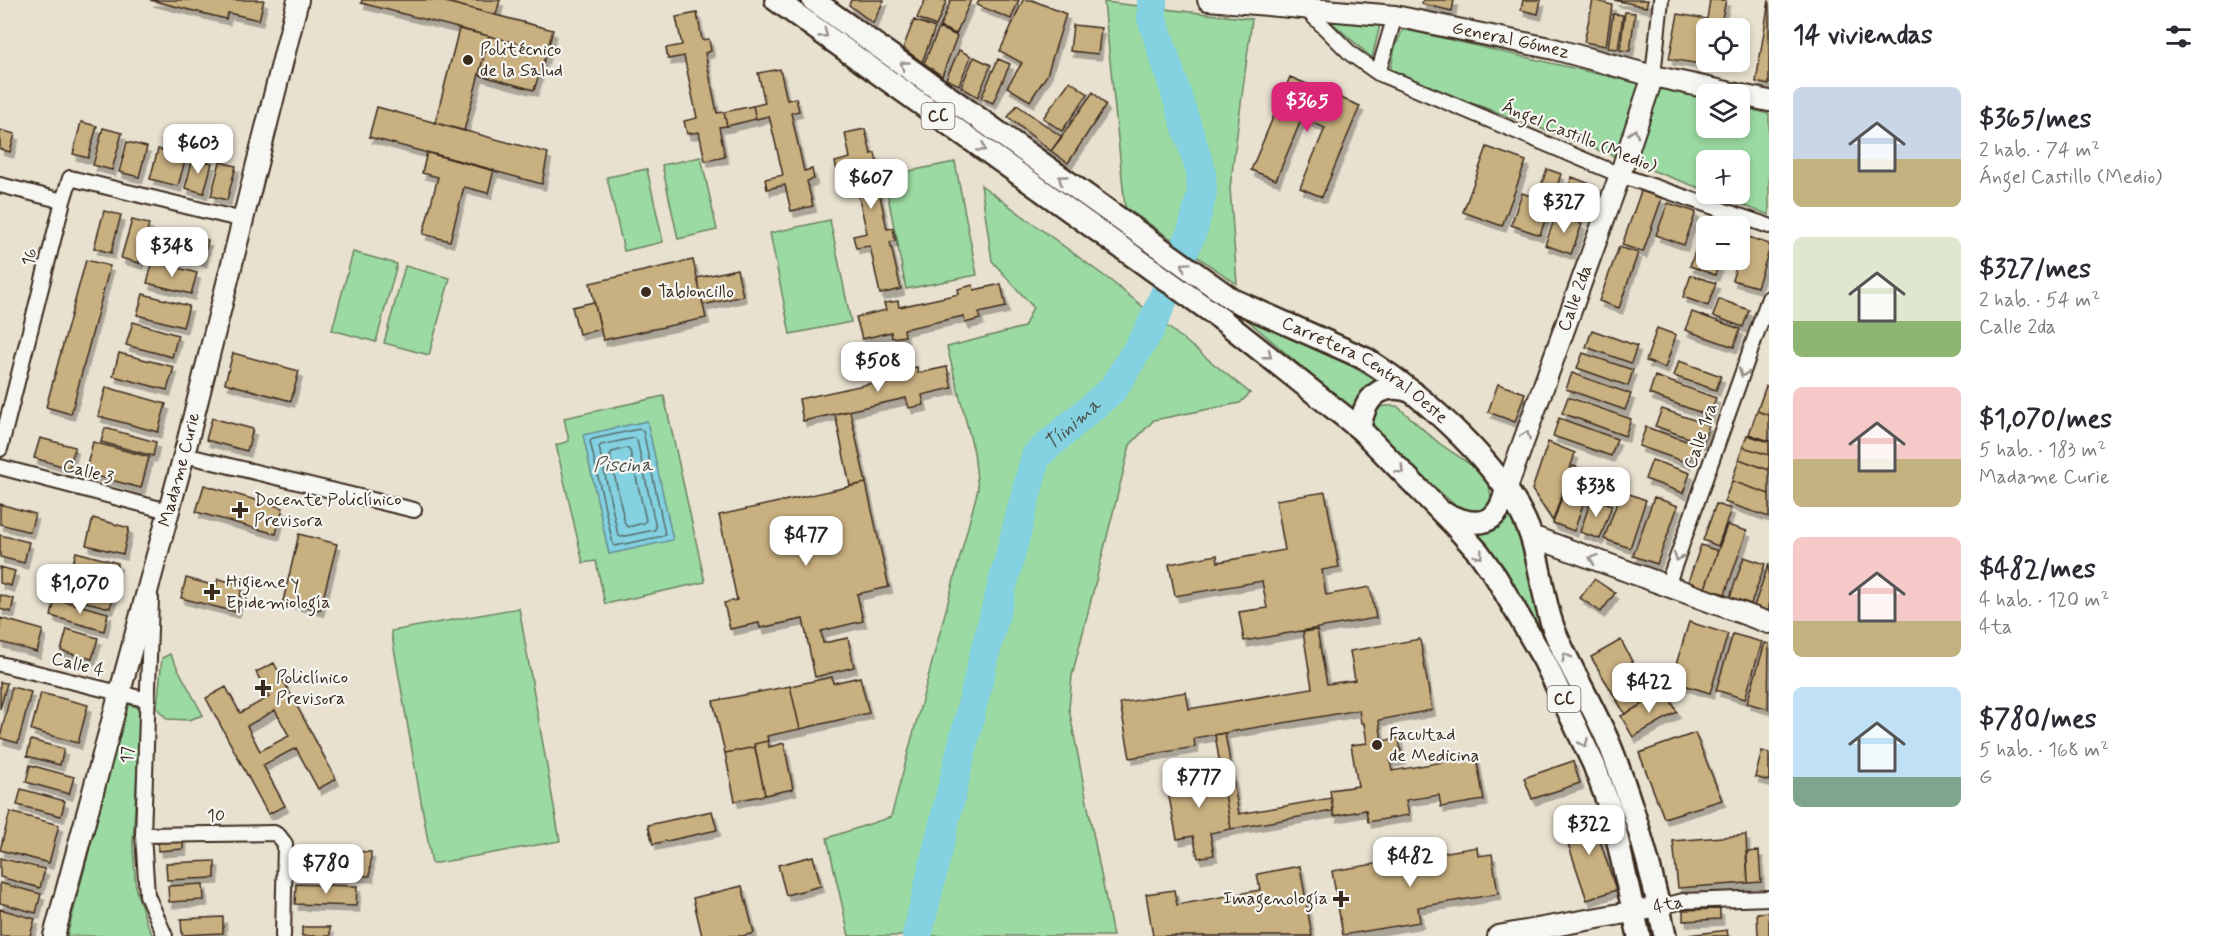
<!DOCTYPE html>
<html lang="es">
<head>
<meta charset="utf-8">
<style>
  :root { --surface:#fff; --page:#f7f7f7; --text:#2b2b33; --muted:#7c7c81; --accent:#db2777 }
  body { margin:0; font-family:Mynerve,sans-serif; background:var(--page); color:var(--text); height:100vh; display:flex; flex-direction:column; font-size:22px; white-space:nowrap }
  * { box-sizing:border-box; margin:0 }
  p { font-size:20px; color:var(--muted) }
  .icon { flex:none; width:33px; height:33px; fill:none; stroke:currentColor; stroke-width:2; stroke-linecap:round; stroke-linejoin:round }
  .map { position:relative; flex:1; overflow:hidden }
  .sheet { display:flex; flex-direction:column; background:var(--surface); width:450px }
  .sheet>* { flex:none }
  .fabs { position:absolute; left:1696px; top:18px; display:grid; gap:12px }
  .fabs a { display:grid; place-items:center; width:54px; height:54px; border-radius:9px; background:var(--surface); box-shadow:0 3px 9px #0003; font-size:30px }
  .price { position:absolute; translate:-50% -51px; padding:0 14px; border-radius:12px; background:#fff; color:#222; font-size:20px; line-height:39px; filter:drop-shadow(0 2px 3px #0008) }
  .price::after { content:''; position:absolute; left:50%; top:36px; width:18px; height:14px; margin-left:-9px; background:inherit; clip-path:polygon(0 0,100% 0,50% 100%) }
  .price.current { background:var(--accent); color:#fff }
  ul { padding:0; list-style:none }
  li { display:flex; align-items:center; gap:18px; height:150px; padding:0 24px }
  li span { display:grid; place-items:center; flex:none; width:168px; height:120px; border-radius:9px; color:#555 }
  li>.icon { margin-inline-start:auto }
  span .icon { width:72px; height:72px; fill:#fffc; stroke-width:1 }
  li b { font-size:26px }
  h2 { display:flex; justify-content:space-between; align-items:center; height:72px; padding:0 24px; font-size:26px }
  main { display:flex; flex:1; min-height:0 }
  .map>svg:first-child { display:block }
</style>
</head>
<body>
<main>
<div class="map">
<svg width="1769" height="936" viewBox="0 0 1769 936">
  <defs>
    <filter id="shadow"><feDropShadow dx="3.5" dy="6" stdDeviation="0" flood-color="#0004"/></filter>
  </defs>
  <rect width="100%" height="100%" fill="#e8e1d0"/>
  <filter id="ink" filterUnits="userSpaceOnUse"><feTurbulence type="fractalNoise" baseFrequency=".0167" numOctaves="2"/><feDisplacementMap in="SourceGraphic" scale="12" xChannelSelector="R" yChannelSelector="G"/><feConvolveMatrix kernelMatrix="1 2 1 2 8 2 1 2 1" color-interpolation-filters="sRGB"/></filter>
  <g filter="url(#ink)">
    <path fill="#9bdaa2" stroke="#6b8260" stroke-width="1.5" d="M1104,2L1252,19L1230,188L1237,284L1125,207Z
      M1328,19L1380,25L1372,58Z
      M1403,29L1707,99V128H1740V107L1769,114V215L1713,194H1740V160H1707V191L1390,72L1395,47Z
      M701,157L717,230L678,239L662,165Z
      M955,162L977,275L906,289L884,176Z
      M647,169L663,242L624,251L607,177Z
      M981,185L1111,281L1250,393L1240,403L1154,420L1130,445L1072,676L1069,709L1113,936H849L827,838L891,817L978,489L974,452L947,347L1024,327L1033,307L992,261Z
      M830,220L851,322L790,334L770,233Z
      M353,252L397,264L376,342L332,330Z
      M405,266L450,278L429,355L384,343Z
      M1245,318L1337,357L1378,382L1362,392L1352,410Z
      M664,396L705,582L605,604L596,561L583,563L556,445L569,441L564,418Z
      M1384,406H1397C1411,418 1424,431 1439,443C1452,453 1478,467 1486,480C1492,491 1494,507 1481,512C1474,514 1464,511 1458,508L1379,436L1374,428L1372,417L1379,408Z
      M1511,513L1521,535L1534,599L1548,636L1597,733L1644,870L1635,873L1473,533C1491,534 1502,529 1511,513Z
      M519,608L560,841L432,864L391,631Z
      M170,654L203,715L189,720L167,719L157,708L162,658Z
      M129,705L137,707L140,715L133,844L136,890L146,921L153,936H67L126,709Z"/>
    <path fill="#83d1e1" stroke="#668e93" stroke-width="1.5" d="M647,421L673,540L609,554L583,435Z"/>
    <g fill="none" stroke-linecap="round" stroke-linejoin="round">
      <path stroke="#586d6c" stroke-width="1.5" d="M639,429L643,431L665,534L663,536L615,546L613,544L590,441L593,439Z
        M634,438L637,440L656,528L654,530L621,537L618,535L599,447L601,445Z
        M627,448L630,451L646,520L644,523L628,527L625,524L610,455L612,452Z"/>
      <path stroke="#83d1e1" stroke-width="30" id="s1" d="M917,936L985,652L1036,456L1113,389L1150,329L1193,229L1202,193L1201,171L1152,18V0"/>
    </g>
    <path fill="#c9b080" stroke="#3b2a1e" stroke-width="1.5" fill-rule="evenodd" filter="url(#shadow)" d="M150,0H264L259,20L228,13L226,19Z
      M362,0H438L553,30L547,51L361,3Z
      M451,0H500L496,15L450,3Z
      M851,0H884L873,23L849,5Z
      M925,0H947L936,26L917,18Z
      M951,0H971L956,34L940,27Z
      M979,0H1019L1011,19L977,5Z
      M1023,0H1032L1066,14L1047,75L1030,101L1007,87L1022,63L1000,51Z
      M1423,0H1454L1452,11L1422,4Z
      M1523,0H1541L1538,14L1521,10Z
      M1593,0L1612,5L1606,46L1584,42Z
      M1614,0H1648L1646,7Z
      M1710,0H1726L1720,28H1707V62H1714L1713,66L1669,59L1678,14L1707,19Z
      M1769,0V85L1756,82Z
      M1625,12L1635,13L1630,51L1620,50Z
      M697,13L702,40L709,39L711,51L705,53L717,113L724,112L727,126L719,127L725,157L705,161L699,132L687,134L684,121L697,118L684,56L668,59L666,48L682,45L676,17Z
      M1613,14L1623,15L1618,49L1608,48Z
      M914,20L935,28L922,62L903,48Z
      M1073,25L1101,28L1098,54L1070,51Z
      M939,28L957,36L942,76L924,63Z
      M459,29L489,36L464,131L435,123Z
      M489,36L547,51L534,90L479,75Z
      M959,50L971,56L959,85L946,79Z
      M974,57L991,65L978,97L961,87Z
      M998,59L1010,64L993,103L981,98Z
      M780,69L787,100L796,98L799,111L791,113L804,171L812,169L814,179L807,181L813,206L791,211L785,185L767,189L765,179L783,175L769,116L756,119L753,106L765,103L758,73Z
      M1290,77L1360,106L1322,197L1300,188L1325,128L1302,118L1276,180L1251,170Z
      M1070,81L1088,94L1062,131L1043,118Z
      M1093,92L1106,105L1068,163L1051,151Z
      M1017,105L1062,137L1051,151L1008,117Z
      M753,106L756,119L727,126L724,112Z
      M377,107L548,153L542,184L369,137Z
      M81,122L97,126L88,158L73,154Z
      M103,128L122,133L112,170L93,165Z
      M865,129L871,154L875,153L878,166L874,167L887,229L893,228L895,241L890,242L901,289L880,294L870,246L856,248L853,236L867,233L853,172L838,175L835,162L850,158L845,133Z
      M0,130L15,134L10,152L0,149Z
      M127,142L147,147L139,177L119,172Z
      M1487,147L1526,161L1502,226L1463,212Z
      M158,149L186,157L178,186L150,179Z
      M427,152L494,170L488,193L464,187L450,241L423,234L438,177L422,173Z
      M193,158L212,163L204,193L185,188Z
      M220,162L236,166L227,200L211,196Z
      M1547,169L1561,174L1553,199L1538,194Z
      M1572,177L1595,186L1584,216L1561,207Z
      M1641,191L1662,198L1643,252L1622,245Z
      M1522,193L1551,203L1540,235L1511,225Z
      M1668,203L1696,212L1684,245L1656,235Z
      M104,211L121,215L111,253L94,248Z
      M1556,215L1582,224L1571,254L1545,245Z
      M132,220L149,224L139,263L121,258Z
      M1703,229L1707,230V260H1721L1715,275L1690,266Z
      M171,230L208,240L203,261L165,251Z
      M1746,236L1769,244V251L1757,287L1732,280Z
      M1619,247L1638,253L1619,308L1599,301Z
      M86,260L110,266L71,414L46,407Z
      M693,260L706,318L603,340L590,283Z
      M153,261L197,273L191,294L147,283Z
      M737,269L743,296L703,305L697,278Z
      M1691,275L1716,283L1708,306L1683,297Z
      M1001,284L1006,307L979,313L980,319L965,323L964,316L904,329L905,336L892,338L891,332L862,339L856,317L886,310L884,303L898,301L899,307L959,294L958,289L973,285L974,290Z
      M143,294L189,306L183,327L137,315Z
      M1719,299L1749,310L1743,327L1713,316Z
      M594,302L601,329L579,334L572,307Z
      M1692,312L1740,329L1734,347L1685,330Z
      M133,322L178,335L172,357L126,345Z
      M1657,328L1676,335L1665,368L1646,361Z
      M1592,330L1637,346L1631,363L1586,347Z
      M119,353L174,367L167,390L113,376Z
      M233,353L299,371L291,401L225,383Z
      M1583,353L1633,370L1628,386L1577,368Z
      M1679,361L1721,376L1716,390L1674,376Z
      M917,367L918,373L947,367L952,388L922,395L924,405L909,408L906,398L803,421L799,399L901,377L900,371Z
      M1572,373L1631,394L1625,410L1566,389Z
      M1655,376L1716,398L1710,416L1649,394Z
      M1498,384L1525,393L1515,422L1488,412Z
      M1766,386L1769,387V415L1757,411Z
      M106,387L166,404L158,432L98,416Z
      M1568,397L1631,419L1625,436L1562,413Z
      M1662,409L1709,425L1703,443L1655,426Z
      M850,411L866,483L850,486L835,414Z
      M1757,411L1769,415V441L1749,434Z
      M212,418L253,429L247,451L206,440Z
      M1559,418L1617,439L1611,456L1553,436Z
      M1646,427L1695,444L1688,463L1639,446Z
      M105,428L156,442L153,456L101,442Z
      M1747,435L1769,442V455L1743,447Z
      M40,438L75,447L69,468L34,458Z
      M93,442L149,457L141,488L85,473Z
      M1548,442L1575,453L1553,521L1532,490Z
      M1743,447L1769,455V470L1739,459Z
      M1739,459L1769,470V494L1732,481Z
      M1652,460L1690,473L1683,493L1645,479Z
      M1573,466L1594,473L1574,531L1553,523Z
      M1732,481L1769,494V517L1724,502Z
      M866,483L889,587L857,594L863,621L821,631L823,643L848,638L854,667L815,677L803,619L760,628L759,623L730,629L724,603L737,600L719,515Z
      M204,485L283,508L276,534L196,512Z
      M1621,491L1646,500L1630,548L1604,539Z
      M1325,492L1339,567L1322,570L1326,595L1370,587L1376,618L1244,641L1239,612L1267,608L1262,581L1175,596L1169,564L1217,555L1218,562L1285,550L1276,500Z
      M1592,497L1612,505L1600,539L1580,532Z
      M1654,497L1678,506L1657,564L1633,556Z
      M0,504L35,514L30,532L0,524Z
      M1716,504L1731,509L1718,546L1703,540Z
      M93,518L129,528L123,554L86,545Z
      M1727,525L1747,531L1725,594L1705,588Z
      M299,534L337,544L320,610L283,601Z
      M0,535L29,542L24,563L0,557Z
      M1701,545L1718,551L1705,588L1688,582Z
      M76,552L118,563L113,582L71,571Z
      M1744,557L1765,564L1751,604L1730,597Z
      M1769,563V611L1754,606Z
      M0,567L15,571L11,586L0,583Z
      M68,578L115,591L110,608L63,596Z
      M186,578L216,586L218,579L243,585L236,612L181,598Z
      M1594,579L1615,593L1601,612L1580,598Z
      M0,595L14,599L11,612L0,609Z
      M55,599L108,613L104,631L51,616Z
      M0,618L43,630L37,652L0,642Z
      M1689,622L1728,634L1710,693L1671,681Z
      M67,629L98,638L92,659L61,651Z
      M1317,630L1327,684L1355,680L1350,651L1420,639L1432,710L1379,720L1382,741L1399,738L1402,759L1390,761L1392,771L1476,756L1484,800L1441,807L1439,795L1406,800L1409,815L1368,822L1366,810L1334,816L1330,790L1358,786L1351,745L1367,743L1364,723H1361L1359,710L1194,738L1195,747L1130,758L1120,703L1186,692L1189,709L1312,688L1303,632Z
      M1733,634L1762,642L1745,699L1716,690Z
      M1621,640L1651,699L1625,714L1591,657Z
      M1765,643L1769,644L1768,709L1747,703Z
      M274,663L336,779L318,789L296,748L263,765L285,806L268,814L206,698L226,687L240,713L269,697L256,672ZM275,710L289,736L260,751L247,726Z
      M832,677L833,683L860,677L869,713L800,729L790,686Z
      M0,682L7,683L0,709Z
      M790,686L800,729L767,736L768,741L754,744L755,747L725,753L713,701Z
      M12,687L31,692L18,743L0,738Z
      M1666,691L1677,712L1633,737L1621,716Z
      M41,693L88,705L78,743L31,730Z
      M1225,733L1239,814L1331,798L1333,811L1231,829L1215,735Z
      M1695,733L1722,800L1664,818L1639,753Z
      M31,740L64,749L60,765L27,756Z
      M768,741L769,747L784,743L793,789L765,795L754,744Z
      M755,747L765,795L735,801L725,753Z
      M1762,751L1769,753V781L1755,777Z
      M1573,761L1580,783L1532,799L1524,778Z
      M30,765L74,777L69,794L26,782Z
      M1221,771L1231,829L1210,833L1214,855L1198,858L1193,836L1177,839L1166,781Z
      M21,789L65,801L61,816L17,805Z
      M712,811L717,830L653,844L648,825Z
      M10,812L59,825L49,863L0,850Z
      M1591,813L1616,890L1587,900L1561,823Z
      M1746,835L1748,883L1678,888L1673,841Z
      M183,838V849L158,851V839Z
      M1477,847L1478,856L1492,854L1498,894L1418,907L1420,922L1343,935L1332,871Z
      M298,849L371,852L370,876L297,874Z
      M1759,851L1761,882L1748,883L1746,852Z
      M813,856L821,886L786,895L778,865Z
      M0,858L45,869L40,888L0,877Z
      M215,861V878L167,880L166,863Z
      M1300,866L1312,936H1153L1146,894L1174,890L1177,905L1260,890L1257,874Z
      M0,883L41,894L36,913L0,903Z
      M203,884L204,900L169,902L168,886Z
      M296,884L357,886L356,906L295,904Z
      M742,886L754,933L743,936H702L693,898Z
      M0,909L35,919L30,936H0Z
      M1720,909V919L1683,921V910Z
      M1769,912V936H1758L1757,913Z
      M223,917V933L182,935L181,919Z
      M302,927H330V936H302Z
      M1727,930L1728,936H1689V935Z"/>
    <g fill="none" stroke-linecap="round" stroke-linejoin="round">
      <defs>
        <path id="street" d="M1307,10L1351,54L1378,73L1620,175L1769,226
          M1378,73L1395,16
          M1653,76L1661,0
          M0,185L63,201
          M0,449L63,201L70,178L243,220
          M184,455L414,510
          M0,467L168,511
          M1667,586L1769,298
          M151,599L143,835L147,895L165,936
          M0,664L148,700
          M143,835L274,833L279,836L285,844L283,936
          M1659,907L1683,901L1769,898"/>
        <g id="secondary">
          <path id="s2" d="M1208,0L1395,16L1554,49L1653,76L1769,101"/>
          <path id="s3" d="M1506,490L1620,175L1653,76"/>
          <path d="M1531,536L1769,623"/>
          <path id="s4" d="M54,936L184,455L298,0"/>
          <path d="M1498,936L1659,907"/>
        </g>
        <g id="primary">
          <path d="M776,0L1221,319L1360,429L1455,526L1479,553L1496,577L1544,660L1594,765L1611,811L1639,936"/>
          <path id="s5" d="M813,0L1233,300L1366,359C1423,395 1510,472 1531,536C1542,570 1543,605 1557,637C1574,675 1595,710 1611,748C1635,810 1652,871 1665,936"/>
          <path d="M1360,429C1364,397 1381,380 1413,392"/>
          <path d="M1446,514C1477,528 1498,527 1506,490"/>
        </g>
      </defs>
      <use href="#street" stroke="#3b2a1e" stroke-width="18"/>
      <use href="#secondary" stroke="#3b2a1e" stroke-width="24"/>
      <use href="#primary" stroke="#3b2a1e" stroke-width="26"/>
      <use href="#street" stroke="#f6f6f2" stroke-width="14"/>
      <use href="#secondary" stroke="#f6f6f2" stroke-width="20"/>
      <use href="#primary" stroke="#f6f6f2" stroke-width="21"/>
    </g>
    <defs><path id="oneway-chevron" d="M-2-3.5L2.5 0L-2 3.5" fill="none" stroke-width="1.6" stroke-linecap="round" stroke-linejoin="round" transform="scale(1.5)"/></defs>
    <g stroke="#989088">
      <use href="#oneway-chevron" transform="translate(824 34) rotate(36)"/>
      <use href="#oneway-chevron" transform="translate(904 65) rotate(-144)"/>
      <use href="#oneway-chevron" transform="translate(1634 133) rotate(-72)"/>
      <use href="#oneway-chevron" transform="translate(982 148) rotate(36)"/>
      <use href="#oneway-chevron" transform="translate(1062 179) rotate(-144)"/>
      <use href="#oneway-chevron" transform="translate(1185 266) rotate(-145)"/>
      <use href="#oneway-chevron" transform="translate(1268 355) rotate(38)"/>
      <use href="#oneway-chevron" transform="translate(1743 373) rotate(109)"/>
      <use href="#oneway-chevron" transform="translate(1526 435) rotate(-70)"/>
      <use href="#oneway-chevron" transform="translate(1400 470) rotate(45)"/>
      <use href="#oneway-chevron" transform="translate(1479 555) rotate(52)"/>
      <use href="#oneway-chevron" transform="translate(1678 557) rotate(109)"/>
      <use href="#oneway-chevron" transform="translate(1593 559) rotate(-160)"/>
      <use href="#oneway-chevron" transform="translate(1566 657) rotate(-116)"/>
      <use href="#oneway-chevron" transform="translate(1584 743) rotate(66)"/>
    </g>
  </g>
  <g fill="#3b2a1e" stroke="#f6f6f2" stroke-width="2">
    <circle cx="468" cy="60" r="6"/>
    <circle cx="646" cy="292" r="6"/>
    <path d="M237 501h6v6h6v6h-6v6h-6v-6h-6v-6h6z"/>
    <path d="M209 583h6v6h6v6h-6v6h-6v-6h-6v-6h6z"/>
    <path d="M260 679h6v6h6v6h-6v6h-6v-6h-6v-6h6z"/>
    <circle cx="1377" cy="745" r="6"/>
    <path d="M1338 890h6v6h6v6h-6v6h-6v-6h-6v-6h6z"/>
  </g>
  <g text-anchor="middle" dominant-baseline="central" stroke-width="4.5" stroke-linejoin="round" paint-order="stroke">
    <g fill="#f6f6f2" stroke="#73675e" stroke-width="1.5">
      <rect x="921.5" y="103" width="33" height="26" rx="4.5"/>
      <rect x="1547.5" y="686" width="33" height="26" rx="4.5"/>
    </g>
    <g font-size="16" font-weight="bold" fill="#3b2a1e">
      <text x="938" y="116">CC</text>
      <text x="1564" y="699">CC</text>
    </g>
    <g font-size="18" fill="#3b2a1e" stroke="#f6f6f2">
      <text stroke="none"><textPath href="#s2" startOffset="306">General Gómez</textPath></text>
      <text transform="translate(1579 137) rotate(22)">Ángel Castillo (Medio)</text>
      <text transform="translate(30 257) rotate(-76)">16</text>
      <text stroke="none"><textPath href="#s3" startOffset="204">Calle 2da</textPath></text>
      <text stroke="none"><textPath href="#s5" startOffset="666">Carretera Central Oeste</textPath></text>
      <text transform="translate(1701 436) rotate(-71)">Calle 1ra</text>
      <text stroke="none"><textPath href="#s4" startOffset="483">Madame Curie</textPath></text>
      <text transform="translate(88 472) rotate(15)">Calle 3</text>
      <text transform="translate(78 665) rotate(14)">Calle 4</text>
      <text transform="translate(128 755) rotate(-87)">17</text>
      <text transform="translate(216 816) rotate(-1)">10</text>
      <text transform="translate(1668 905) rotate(-12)">4ta</text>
    </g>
    <g font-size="18" fill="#3b2a1e" stroke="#f6f6f2" text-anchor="start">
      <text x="480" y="50">Politécnico<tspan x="480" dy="21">de la Salud</tspan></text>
      <text x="658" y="292">Tabloncillo</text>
      <text x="254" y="500">Docente Policlínico<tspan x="254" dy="21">Previsora</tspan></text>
      <text x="226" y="582">Higiene y<tspan x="226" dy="21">Epidemiología</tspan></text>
      <text x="276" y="678">Policlínico<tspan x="276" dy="21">Previsora</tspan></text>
      <text x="1389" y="735">Facultad<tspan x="1389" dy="21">de Medicina</tspan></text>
      <text x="1328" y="899" text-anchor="end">Imagenología</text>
    </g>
    <g font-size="20" font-style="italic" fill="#4d544f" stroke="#f6f6f2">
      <text stroke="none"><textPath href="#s1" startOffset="543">Tíinima</textPath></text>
      <text x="623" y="465">Piscina</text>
    </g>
  </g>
</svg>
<div class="fabs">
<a><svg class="icon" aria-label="locate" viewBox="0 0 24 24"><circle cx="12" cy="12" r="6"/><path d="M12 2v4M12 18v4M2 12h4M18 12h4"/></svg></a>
<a><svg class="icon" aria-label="layers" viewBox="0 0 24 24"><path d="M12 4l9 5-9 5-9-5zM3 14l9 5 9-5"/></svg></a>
<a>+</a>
<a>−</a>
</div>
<b class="price current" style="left:1307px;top:133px">$365</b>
<b class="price" style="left:198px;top:175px">$603</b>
<b class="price" style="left:871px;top:210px">$607</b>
<b class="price" style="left:1564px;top:234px">$327</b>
<b class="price" style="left:172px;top:278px">$348</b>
<b class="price" style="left:878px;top:393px">$508</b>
<b class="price" style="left:1596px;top:518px">$338</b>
<b class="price" style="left:806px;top:567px">$477</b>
<b class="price" style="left:80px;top:615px">$1,070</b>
<b class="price" style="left:1649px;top:714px">$422</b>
<b class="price" style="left:1199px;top:809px">$777</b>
<b class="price" style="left:1589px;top:856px">$322</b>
<b class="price" style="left:1410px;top:888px">$482</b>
<b class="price" style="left:326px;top:895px">$780</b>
</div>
<section class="sheet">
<h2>14 viviendas<svg class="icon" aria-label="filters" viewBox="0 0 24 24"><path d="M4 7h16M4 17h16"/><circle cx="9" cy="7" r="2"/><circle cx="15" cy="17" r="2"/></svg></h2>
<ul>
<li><span style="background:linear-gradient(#c9d6e8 60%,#c2b280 0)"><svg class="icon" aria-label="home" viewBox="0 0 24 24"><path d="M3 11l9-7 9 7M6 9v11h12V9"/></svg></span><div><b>$365/mes</b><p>2 hab. · 74 m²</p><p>Ángel Castillo (Medio)</p></div></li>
<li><span style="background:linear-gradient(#dfe7d0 70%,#8fb573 0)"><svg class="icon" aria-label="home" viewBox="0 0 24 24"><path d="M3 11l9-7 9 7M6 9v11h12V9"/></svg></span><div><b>$327/mes</b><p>2 hab. · 54 m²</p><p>Calle 2da</p></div></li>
<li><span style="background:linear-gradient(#f6c9c9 60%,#c2b280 0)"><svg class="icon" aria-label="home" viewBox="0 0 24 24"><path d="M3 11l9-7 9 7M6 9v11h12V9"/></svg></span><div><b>$1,070/mes</b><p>5 hab. · 183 m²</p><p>Madame Curie</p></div></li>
<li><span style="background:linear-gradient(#f6c9c9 70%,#c2b280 0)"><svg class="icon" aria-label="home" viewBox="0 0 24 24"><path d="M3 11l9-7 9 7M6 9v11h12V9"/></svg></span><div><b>$482/mes</b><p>4 hab. · 120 m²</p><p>4ta</p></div></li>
<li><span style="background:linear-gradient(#bfe0f5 75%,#7fa58c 0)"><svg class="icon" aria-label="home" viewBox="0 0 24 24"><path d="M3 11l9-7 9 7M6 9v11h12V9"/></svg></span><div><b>$780/mes</b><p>5 hab. · 168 m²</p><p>G</p></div></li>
</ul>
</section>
</main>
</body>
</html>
